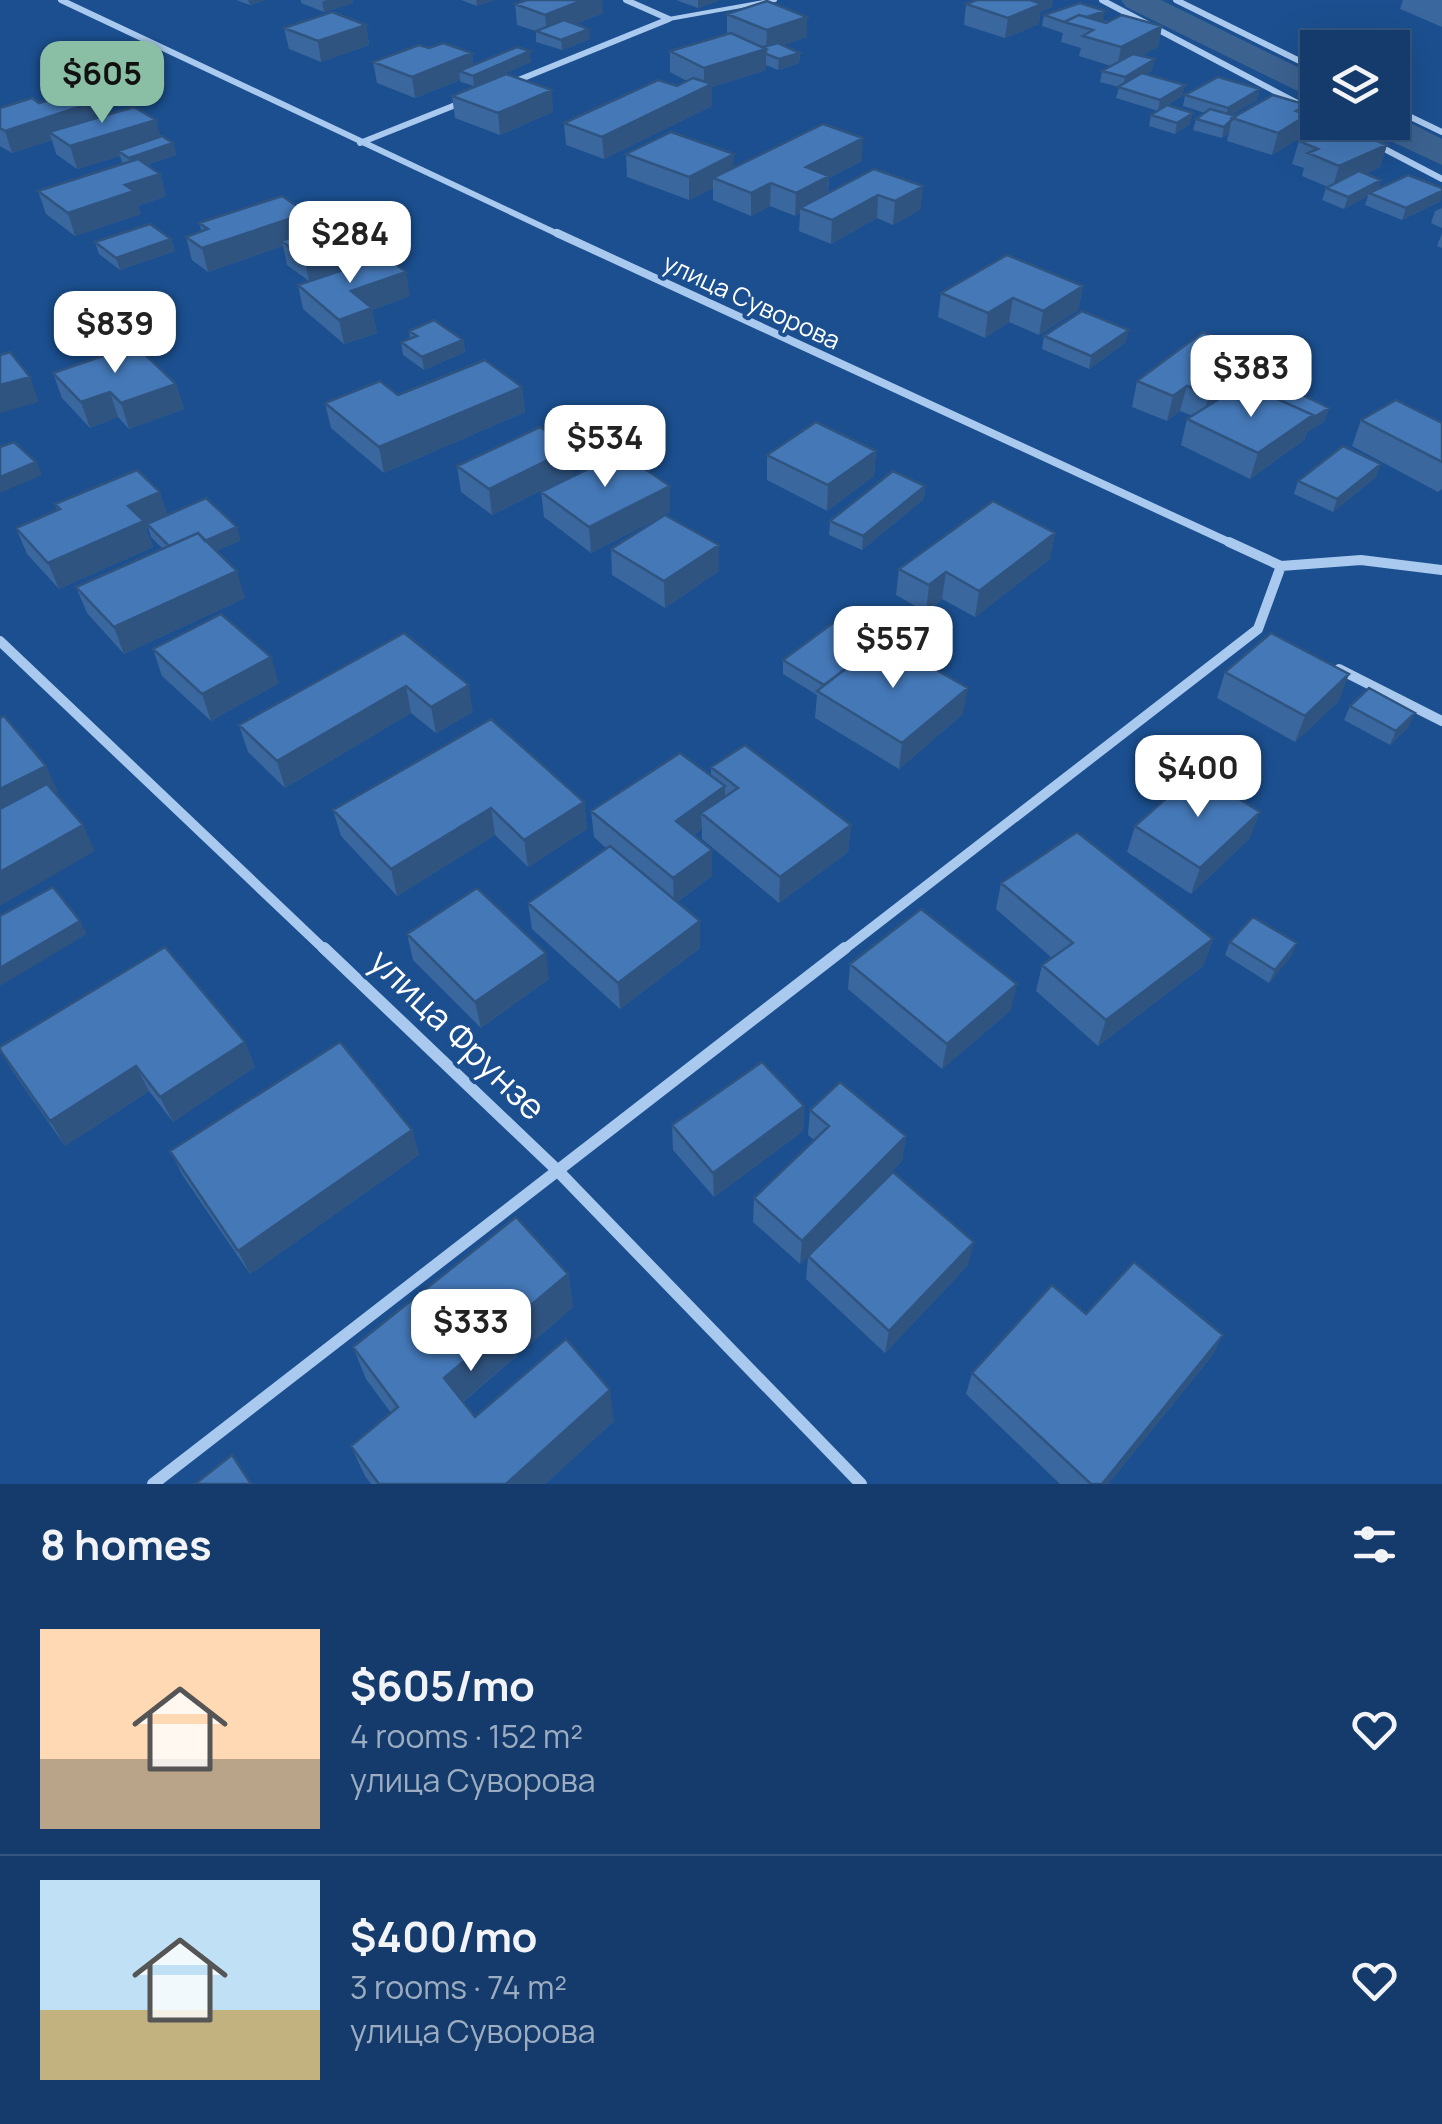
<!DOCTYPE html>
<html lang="en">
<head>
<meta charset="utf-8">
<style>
  :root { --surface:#143b6b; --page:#214673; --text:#f1f3f6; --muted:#9dadc1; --line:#33557e; --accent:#8abfa5 }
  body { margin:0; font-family:Manrope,sans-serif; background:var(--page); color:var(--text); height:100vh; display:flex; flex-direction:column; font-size:38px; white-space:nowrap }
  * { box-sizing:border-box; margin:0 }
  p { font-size:32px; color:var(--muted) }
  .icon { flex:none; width:55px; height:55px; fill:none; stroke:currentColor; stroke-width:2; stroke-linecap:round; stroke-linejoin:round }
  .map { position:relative; height:1484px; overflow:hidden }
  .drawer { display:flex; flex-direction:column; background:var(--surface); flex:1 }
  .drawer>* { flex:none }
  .buttons { position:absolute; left:1300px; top:30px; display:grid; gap:20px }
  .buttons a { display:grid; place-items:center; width:110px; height:110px; border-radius:0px; background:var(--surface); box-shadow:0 10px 40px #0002,0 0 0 2px var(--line); font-size:50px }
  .price { position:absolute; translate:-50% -85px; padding:0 22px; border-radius:20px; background:#fff; color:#222; font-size:32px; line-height:65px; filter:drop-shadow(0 2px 5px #0008) }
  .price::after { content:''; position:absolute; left:50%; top:60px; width:30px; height:22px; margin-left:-15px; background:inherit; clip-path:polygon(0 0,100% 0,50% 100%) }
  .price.selected { background:var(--accent); color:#111 }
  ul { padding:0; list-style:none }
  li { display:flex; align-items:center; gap:30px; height:250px; padding:0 40px }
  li+li { border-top:2px solid var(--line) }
  li span { display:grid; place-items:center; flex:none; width:280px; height:200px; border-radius:0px; color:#555 }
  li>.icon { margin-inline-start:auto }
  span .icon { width:120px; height:120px; fill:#fffc; stroke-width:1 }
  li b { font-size:42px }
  h2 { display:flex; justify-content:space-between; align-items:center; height:120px; padding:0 40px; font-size:42px }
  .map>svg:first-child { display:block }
</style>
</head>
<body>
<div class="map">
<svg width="1442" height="1484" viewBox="0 0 1442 1484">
  <rect width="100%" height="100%" fill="#1b4f8f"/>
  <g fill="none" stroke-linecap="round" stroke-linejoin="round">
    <path fill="#3c6290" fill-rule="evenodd" d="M1121,0H1161L1318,77V101L1126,7Z
      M1393,114L1442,139V165L1367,130L1362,122H1392Z"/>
    <path stroke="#a9c9ee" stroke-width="4" d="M669,19L775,0"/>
    <path stroke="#a9c9ee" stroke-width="6" d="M61,0L562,236
      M1102,0L1318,114
      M1176,0L1318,70
      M511,83L669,19L626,0
      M1392,108L1442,132
      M1334,122L1357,134
      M360,143L463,102
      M1377,145L1442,179"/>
    <path stroke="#a9c9ee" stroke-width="8" d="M557,233L1235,545"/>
    <path stroke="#a9c9ee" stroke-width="10" d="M1229,542L1281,566L1361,560L1442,570
      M0,641L326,951
      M1339,669L1442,721
      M842,951L1258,629L1281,566"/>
    <path stroke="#a9c9ee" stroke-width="12" d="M324,948L557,1170L861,1484
      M153,1484L845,948"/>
  </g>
  <path fill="#3a679d" d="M236,0H266L250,5Z
    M301,0H352L353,3L324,12L301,3Z
    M461,0H494L477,6Z
    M676,0H719L698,8Z
    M1403,0H1442V27L1400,9Z
    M515,4L603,13L575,24L590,39L562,50L536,42V31L517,25Z
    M966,4L1052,7L1040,12L1039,24L1005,38L964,25Z
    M727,14L807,37L783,45L800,53L799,63L778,70L766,65V70L712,87V106L604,159L566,145L564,123L677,86L687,81L670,72V51L727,34Z
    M1044,15L1162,26L1158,47L1141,56L1152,70L1146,74L1185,85L1182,96L1161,109L1190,124L1175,134L1149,126L1151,115L1158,111L1116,98L1119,87L1100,82L1102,71L1111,66L1079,56L1081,48L1061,42L1063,33L1042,26Z
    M366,25L369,45L321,62L289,49L284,28Z
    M429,48L472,53L473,65L531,62L474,86L461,82L460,80L415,98L377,83L373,62Z
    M1185,95L1257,100L1231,115L1236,116L1304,114L1301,137L1272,155L1227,141L1229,133L1222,138L1193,130L1196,119L1205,113L1183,106Z
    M452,96L553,112L500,135L455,118Z
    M39,103L156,120L160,137L173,143L176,155L146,165L160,174L166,196L138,206L141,214L75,236L46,214L38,191L124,164L122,162L120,156L77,169L56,154L52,140L12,153L0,146V108Z
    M1299,141L1387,145L1380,167L1365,174L1381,180L1378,189L1441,201L1402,220L1365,205L1368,196L1344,209L1322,200L1326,188L1328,187L1302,176L1304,168L1292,164Z
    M626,154L733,168L862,161L829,178L828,193L874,169L921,209L893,225L877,218L831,244L799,231L800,213L795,216L770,206L751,216L713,200V188L689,200L627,177Z
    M1442,208V228L1431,223L1435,211Z
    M307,213L311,231L382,229L386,253L309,281L287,265L283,246L208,272L192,260L186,237L202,232L199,223Z
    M1442,233V248L1437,246Z
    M171,239L175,251L120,270L99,254L95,242Z
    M298,285L410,296L372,310L377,333L344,344L303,309Z
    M1083,286L1078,310L1039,335L1009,322L985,338L938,317L941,293Z
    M409,331L463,340L465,352L424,370L403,355L401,342L410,339Z
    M1044,336L1126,342L1089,369L1042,349Z
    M53,373L176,384L184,409L129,429L118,417L90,428L62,398Z
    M1253,379L1231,396L1244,402L1273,397L1329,408L1324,422L1307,432L1304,440L1250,479L1181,445L1187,419L1193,416L1180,411L1167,421L1132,407L1137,381Z
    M522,387L525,412L384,473L331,428L325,403L398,395Z
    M1361,420L1442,423V489L1438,492L1352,446Z
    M876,451L874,476L827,511L767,480V455Z
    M457,466L574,474L492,515L461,492Z
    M1376,477L1333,512L1294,494L1298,481Z
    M670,486V512L591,553L544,517L541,492Z
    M925,486L924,499L862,550L829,535L830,521Z
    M55,504L168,515L241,540L216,551L245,598L124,654L87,613L76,587L163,549L151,537L148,527L146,528L153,547L59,589L27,554L16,528L57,510Z
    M1055,533L1050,559L975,617L942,599L926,612L896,595L899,569Z
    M611,549L719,571L665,608L612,575Z
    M404,633L473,712L436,733L411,713L285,788L248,752L239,725Z
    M874,647L963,714L899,769L815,718L817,695L783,674V660Z
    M153,649L279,683L211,721L162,676Z
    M1225,672L1339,701L1295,742L1217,698Z
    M1350,706L1409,726L1390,745L1344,720Z
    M711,767L851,825L848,852L779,903L702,839V829L694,835L712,850V876L677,902L700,948L620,1009L532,929L528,903L606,848L594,837L591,811L711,775Z
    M584,802L587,829L528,867L495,835L397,896L341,836L333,810Z
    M1135,826L1250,838L1191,894L1127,852Z
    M1001,883L1213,939L1203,966L1098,1046L1036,991L1042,965L1052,958L996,909Z
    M407,934L549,979L481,1028L413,960Z
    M1230,942L1297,943L1291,956L1269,983L1225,955Z
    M850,964L1011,1010L942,1069L848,989Z
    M245,1042L255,1067L173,1122L149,1091L65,1146L14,1073L0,1050Z
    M804,1106L803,1131L714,1197L673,1150L672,1125Z
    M810,1110L906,1136L902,1161L811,1253L968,1265L885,1353L806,1279L808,1256L800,1264L753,1222L754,1198L814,1140L808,1135Z
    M412,1130L419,1155L250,1274L183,1176L170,1151Z
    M568,1274L573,1307L463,1402L475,1417L614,1421L545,1484H371L365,1476L351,1446L391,1413L366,1379L353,1347Z
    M1223,1335L1211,1357L1108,1484H1060L966,1394L972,1373Z"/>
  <path fill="#305480" d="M248,0H266L250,5Z
    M327,0H352L353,3L324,12L322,2Z
    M476,0H494L477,6Z
    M583,0H602L603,13L547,35L545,15Z
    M698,0H719L698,8Z
    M1027,0H1053L1052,7L1040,12L1039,24L1005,38L1008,18Z
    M1105,11L1103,22L1070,23Z
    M807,17V37L766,51L767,30Z
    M366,25L369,45L321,62L318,41Z
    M1162,26L1158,47L1117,68L1121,47Z
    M589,29L590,39L562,50L561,40Z
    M766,49V70L712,87V106L604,159L602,137L704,88V68Z
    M530,51L531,62L474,86L473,76Z
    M472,53L474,74L459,71L460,80L415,98L412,77Z
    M800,53L799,63L778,70L779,59Z
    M1155,59L1152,70L1123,88L1125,77Z
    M1185,85L1182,96L1158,111L1160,100Z
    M1260,89L1257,100L1225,119L1228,108Z
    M552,90L553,112L500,135L498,113Z
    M107,98L113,120L49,132L52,140L12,153L5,131Z
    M1307,105L1303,117L1307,115L1301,137L1272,155L1278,133L1296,111Z
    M1193,113L1190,124L1175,134L1177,123Z
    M156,120L162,142L118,151L120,156L77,169L70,146Z
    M1231,122L1229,133L1222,138L1224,127Z
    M863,138L862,161L829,178L827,199L800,208V213L795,216L796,193L806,167Z
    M173,143L176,155L133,169L129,158Z
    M1387,145L1380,167L1332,189L1339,166Z
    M734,154L733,177L713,178V188L689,200V177Z
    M160,174L166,196L138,206L141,214L75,236L68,213L125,185Z
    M1381,180L1377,191L1369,193L1368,196L1344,209L1348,197Z
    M771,183L770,206L751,216V193Z
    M923,186L921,209L893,225L895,201Z
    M1442,191L1441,201L1402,220L1406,208Z
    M878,195L877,218L831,244L832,220Z
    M307,213L312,236L281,241L283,246L208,272L202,248Z
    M382,229L386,253L309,281L304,257Z
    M171,239L175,251L120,270L116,258Z
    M406,272L410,296L372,310L377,333L344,344L339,320L351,291Z
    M1083,286L1078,310L1039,335L1043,311Z
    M1013,298L1009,322L985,338L988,313Z
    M1129,330L1126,342L1089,369L1091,356Z
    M463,340L465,352L424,370L422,357Z
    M1260,354L1253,379L1202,420L1209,395Z
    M30,377L39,402L0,413V385Z
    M176,384L184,409L129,429L121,403Z
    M1187,386L1180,411L1167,421L1173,396Z
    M522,387L525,412L384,473L379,447Z
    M110,392L118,417L90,428L81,402Z
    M1329,408L1324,422L1307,432L1304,440L1250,479L1258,453L1313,415Z
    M572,448L574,474L492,515L489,489Z
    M876,451L874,476L827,511L828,485Z
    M36,462L42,475L0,493V477Z
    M1381,464L1376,477L1333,512L1337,499Z
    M670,486V512L591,553L589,527Z
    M925,486L924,499L862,550L863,536Z
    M160,492L169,518L147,524L148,527L146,528L153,547L59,589L48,563L128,506Z
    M237,527L241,540L181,567L177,554Z
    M1055,533L1050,559L975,617L979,591Z
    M719,545V571L665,608L664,581Z
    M237,571L245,598L124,654L114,627Z
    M946,572L942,599L926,612L929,585Z
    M271,657L279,683L211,721L202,694Z
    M1349,674L1339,701L1295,742L1305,716Z
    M469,685L473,712L436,733L431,707Z
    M406,686L411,713L285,788L277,761Z
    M968,688L963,714L899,769L902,743Z
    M1415,713L1409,726L1390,745L1396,731Z
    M46,766L58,792L0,823V789Z
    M725,786V813H701L702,829L677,847L676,821Z
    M584,802L587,829L528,867L524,840Z
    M491,808L495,835L397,896L391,869Z
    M1260,812L1250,838L1191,894L1200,868Z
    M83,825L95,851L0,906V872Z
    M851,825L848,852L779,903L780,877Z
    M712,850V876L674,904L673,878Z
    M80,921L87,934L0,986V968Z
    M700,921V948L620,1009L618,983Z
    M1213,939L1203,966L1098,1046L1106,1020Z
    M1297,943L1291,956L1269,983L1275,970Z
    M546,953L549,979L481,1028L475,1002Z
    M1017,984L1011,1010L942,1069L947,1044Z
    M245,1042L255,1067L173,1122L160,1097Z
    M136,1066L149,1091L65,1146L50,1121Z
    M804,1106L803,1131L714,1197L713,1173Z
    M412,1130L419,1155L250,1274L238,1251Z
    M906,1136L902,1161L800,1264L802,1241Z
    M974,1242L968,1265L885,1353L889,1331Z
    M568,1274L573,1307L454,1409L444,1378Z
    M1223,1335L1211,1357L1108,1484H1102Z
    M610,1390L614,1421L545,1484H506Z"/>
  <path fill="#4478b7" stroke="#305480" stroke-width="2.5" d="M527,0H583L545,15L515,4Z
    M977,0H1030L1042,4L1008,18L966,4Z
    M767,1L807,17L767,30L727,14Z
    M1080,3L1105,11L1087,17L1079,15L1064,22L1044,15Z
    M332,12L366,25L318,41L284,28Z
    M1079,15L1106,23L1122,15L1162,26L1121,47L1083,36L1093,30L1064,22Z
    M564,20L589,29L561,40L536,31Z
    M731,33L766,49L704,68L670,51Z
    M443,43L472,53L412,77L373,62L419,45L429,48Z
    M778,43L800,53L779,59L766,54V49L763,47Z
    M517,47L530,51L473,76L459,71Z
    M1133,54L1155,59L1125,77L1102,71Z
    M1142,73L1185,85L1160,100L1118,87Z
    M506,74L552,90L498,113L452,96Z
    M1218,77L1260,89L1228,108L1185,95Z
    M693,78L712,84L602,137L564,123L658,80L677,86Z
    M87,88L107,98L5,131L0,128V108L32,98L39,103Z
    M1273,95L1307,105L1296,111L1307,115L1278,133L1232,118Z
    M1167,105L1193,113L1177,123L1151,115Z
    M134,107L156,120L70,146L49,132Z
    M1210,109L1236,116L1224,127L1196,119Z
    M823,124L863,138L806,167L829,176L796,193L771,183L751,193L713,178Z
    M1337,125L1387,145L1339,166L1308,153L1318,149L1299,141Z
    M671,132L734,154L689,177L626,154Z
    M162,136L173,143L129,158L118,151Z
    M138,159L160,174L125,185L134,191L68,213L38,191Z
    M874,169L923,186L895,201L878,195L832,220L800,208Z
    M1359,171L1381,180L1348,197L1326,188Z
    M1408,175L1442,188V191L1406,208L1369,193Z
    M282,196L307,213L202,248L186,237L208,229L199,223Z
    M359,214L382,229L304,257L281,241Z
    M150,224L171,239L116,258L95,242Z
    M1007,255L1083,286L1043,311L1013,298L988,313L941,293Z
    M385,256L406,272L351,291L372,308L339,320L298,285Z
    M1082,311L1129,330L1091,356L1044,336Z
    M434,320L463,340L422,357L401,342L417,336L409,331Z
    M1203,332L1260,354L1209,395L1187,386L1173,396L1137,381Z
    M135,345L176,384L121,403L110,392L81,402L53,373Z
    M10,352L30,377L0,385V355Z
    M485,360L522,387L379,447L325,403L380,381L398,395Z
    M1288,388L1329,408L1311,419L1313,415L1273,397Z
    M1260,391L1313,415L1258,453L1187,419L1227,394L1244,402Z
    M1396,400L1442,423V462L1361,420Z
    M816,422L876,451L828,485L767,455Z
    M540,427L572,448L489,489L457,466Z
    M14,442L36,462L0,477V447Z
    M1343,446L1381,464L1337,499L1298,481Z
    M621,453L670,486L589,527L541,492Z
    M137,470L160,492L128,506L144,521L48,563L16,528L60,509L55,504Z
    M893,471L925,486L863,536L830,521Z
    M206,498L237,527L205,541L198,533L169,546L147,524Z
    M993,501L1055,533L979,591L946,572L929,585L899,569Z
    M665,515L719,545L664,581L611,549Z
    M198,533L237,571L114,627L76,587Z
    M221,614L271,657L202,694L153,649Z
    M833,623L874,647L824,685L783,660Z
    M404,633L469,685L431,707L406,686L277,761L239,725Z
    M1271,633L1349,674L1305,716L1225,672Z
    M883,640L968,688L902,743L817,691Z
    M1369,688L1415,713L1396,731L1350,706Z
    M4,716L46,766L0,789V718Z
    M491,719L584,802L524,840L491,808L391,869L333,810Z
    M745,745L851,825L780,877L701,813L738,788L711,767Z
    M680,753L725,786L676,821L712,850L673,878L591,811Z
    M1196,772L1260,812L1200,868L1135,826Z
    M47,784L83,825L0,872V809Z
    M1077,832L1213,939L1106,1020L1042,965L1073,943L1001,883Z
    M610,846L700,921L618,983L528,903Z
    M53,887L80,921L0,968V916Z
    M477,888L546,953L475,1002L407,934Z
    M921,909L1017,984L947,1044L850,964Z
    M1253,917L1297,943L1275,970L1230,942Z
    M165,947L245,1042L160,1097L136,1066L50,1121L0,1050V1047Z
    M340,1042L412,1130L238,1251L170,1151Z
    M762,1062L804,1106L713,1173L672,1125Z
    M840,1082L906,1136L802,1241L754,1198L829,1126L810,1110Z
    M893,1172L974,1242L889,1331L808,1256Z
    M516,1217L568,1274L444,1378L475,1417L566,1339L610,1390L506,1484H379L351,1446L398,1407L353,1347Z
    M1134,1262L1223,1335L1102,1484H1091L972,1373L1052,1285L1086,1314Z
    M232,1455L251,1484H195Z"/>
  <g text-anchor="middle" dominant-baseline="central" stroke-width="8" stroke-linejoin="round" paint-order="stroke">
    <g font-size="25" fill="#fff" stroke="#1b4f8f">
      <text transform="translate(752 301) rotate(25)">улица Суворова</text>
    </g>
    <g font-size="35" fill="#fff" stroke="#1b4f8f">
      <text transform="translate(458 1034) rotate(44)">улица Фрунзе</text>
    </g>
  </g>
</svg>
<div class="buttons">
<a><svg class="icon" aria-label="layers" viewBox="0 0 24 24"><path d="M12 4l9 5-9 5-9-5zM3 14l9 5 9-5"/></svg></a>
</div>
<b class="price selected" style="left:102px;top:126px">$605</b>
<b class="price" style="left:350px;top:286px">$284</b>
<b class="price" style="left:115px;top:376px">$839</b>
<b class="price" style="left:1251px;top:420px">$383</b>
<b class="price" style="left:605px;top:490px">$534</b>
<b class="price" style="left:893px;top:691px">$557</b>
<b class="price" style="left:1198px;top:820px">$400</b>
<b class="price" style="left:471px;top:1374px">$333</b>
</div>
<section class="drawer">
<h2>8 homes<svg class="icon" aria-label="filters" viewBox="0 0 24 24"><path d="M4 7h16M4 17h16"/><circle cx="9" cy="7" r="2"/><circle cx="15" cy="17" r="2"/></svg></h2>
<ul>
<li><span style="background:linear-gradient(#ffd9b3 65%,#b9a48a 0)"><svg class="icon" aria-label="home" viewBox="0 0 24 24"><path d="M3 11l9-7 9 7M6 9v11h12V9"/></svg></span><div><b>$605/mo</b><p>4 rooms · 152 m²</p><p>улица Суворова</p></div><svg class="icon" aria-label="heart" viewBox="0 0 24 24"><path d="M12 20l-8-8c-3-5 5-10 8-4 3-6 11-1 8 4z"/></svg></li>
<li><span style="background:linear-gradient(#bfe0f5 65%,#c2b280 0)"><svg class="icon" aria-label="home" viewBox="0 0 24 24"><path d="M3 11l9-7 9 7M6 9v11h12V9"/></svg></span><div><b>$400/mo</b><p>3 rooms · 74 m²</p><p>улица Суворова</p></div><svg class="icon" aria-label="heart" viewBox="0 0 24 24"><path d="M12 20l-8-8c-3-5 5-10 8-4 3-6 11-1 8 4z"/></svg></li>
</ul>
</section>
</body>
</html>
